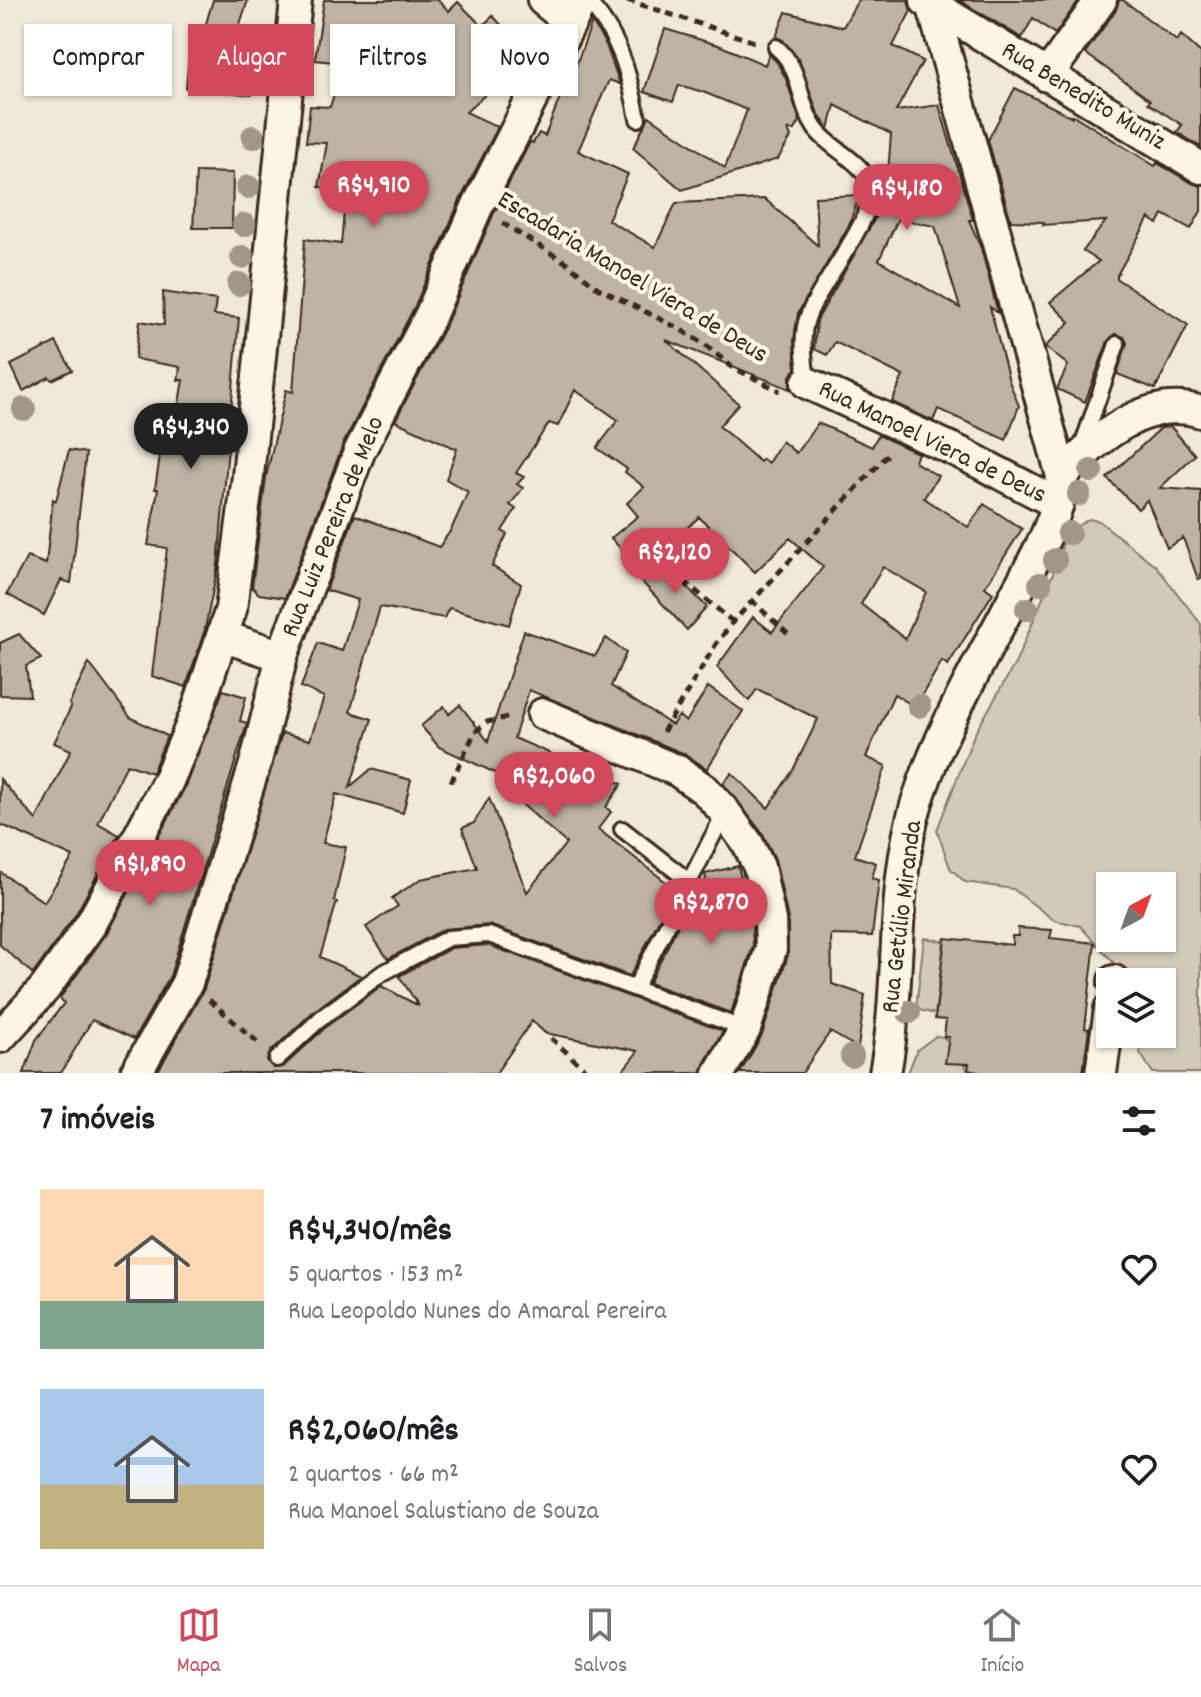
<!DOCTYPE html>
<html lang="pt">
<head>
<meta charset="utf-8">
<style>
  :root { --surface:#fff; --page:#f6f6f6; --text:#202124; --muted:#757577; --line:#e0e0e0; --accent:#d1495b }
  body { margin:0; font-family:Dekko,sans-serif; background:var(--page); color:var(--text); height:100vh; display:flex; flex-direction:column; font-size:30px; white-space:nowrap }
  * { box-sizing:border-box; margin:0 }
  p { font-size:26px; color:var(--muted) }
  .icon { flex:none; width:44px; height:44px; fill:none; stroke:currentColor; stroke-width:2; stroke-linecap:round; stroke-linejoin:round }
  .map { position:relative; height:1073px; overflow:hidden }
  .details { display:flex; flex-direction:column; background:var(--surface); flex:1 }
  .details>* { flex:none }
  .banner { position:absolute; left:24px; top:24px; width:800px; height:72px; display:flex; gap:16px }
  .needle { width:52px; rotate:41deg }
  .fabs { position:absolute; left:1096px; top:872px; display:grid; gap:16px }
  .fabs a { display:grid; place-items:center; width:80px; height:80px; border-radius:0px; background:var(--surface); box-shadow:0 2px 6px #0004; font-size:40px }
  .price { position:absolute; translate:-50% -68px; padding:0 18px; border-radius:28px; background:var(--accent); color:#fff; font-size:26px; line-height:52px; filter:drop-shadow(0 2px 4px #0008) }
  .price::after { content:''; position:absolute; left:50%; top:48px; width:24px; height:18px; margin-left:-12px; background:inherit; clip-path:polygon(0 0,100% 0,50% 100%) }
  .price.active { background:#222; color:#fff }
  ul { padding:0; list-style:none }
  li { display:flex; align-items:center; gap:24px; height:200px; padding:0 40px }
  li span { display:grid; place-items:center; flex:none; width:224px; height:160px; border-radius:0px; color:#555 }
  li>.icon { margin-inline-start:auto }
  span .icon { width:96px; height:96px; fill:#fffc; stroke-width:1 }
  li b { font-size:34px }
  h2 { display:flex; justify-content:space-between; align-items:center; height:96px; padding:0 40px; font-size:34px }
  .chip { padding:0 28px; border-radius:0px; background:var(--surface); box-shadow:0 2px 6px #0004; font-size:28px; line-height:72px }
  .chip.active { background:var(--accent); color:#fff }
  .tabs { display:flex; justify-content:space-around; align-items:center; height:112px; border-top:2px solid var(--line); background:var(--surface); font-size:22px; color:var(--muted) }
  .tabs a { display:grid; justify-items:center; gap:4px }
  .tabs .active { color:var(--accent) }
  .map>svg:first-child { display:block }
</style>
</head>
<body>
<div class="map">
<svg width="1201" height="1073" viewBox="0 0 1201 1073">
  <rect width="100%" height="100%" fill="#f0e9d9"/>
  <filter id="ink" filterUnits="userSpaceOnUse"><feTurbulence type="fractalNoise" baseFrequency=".0125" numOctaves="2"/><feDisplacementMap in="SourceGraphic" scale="16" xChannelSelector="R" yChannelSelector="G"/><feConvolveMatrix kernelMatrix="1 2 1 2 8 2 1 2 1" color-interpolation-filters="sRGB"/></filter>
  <g filter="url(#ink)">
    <path fill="#d2c9ba" stroke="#867a6c" stroke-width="2" fill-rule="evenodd" d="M1089,519L1099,521L1156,566L1201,624V1073H1153L1140,1053L1141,1034H1162V982H1128L1125,975L1080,926L1054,920L1013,889L965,882L950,868L937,830L974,735L1016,662L1055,569L1064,539L1071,530ZM1110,886H1162V938H1110Z
      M924,938L944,941L935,1014L916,1009Z
      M936,1036L944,1037L968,1070L967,1073H908L917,1050Z"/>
    <path fill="#beb3a4" stroke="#3b2a1e" stroke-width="2" fill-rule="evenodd" d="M213,0H248L237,33L256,34L252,95L186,88L189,53L197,54Z
      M324,0H438L449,11L458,2L482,26L493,16L529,55L466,112L498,127L460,200L415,306L344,442L285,598L259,594L252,587L266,477L286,390L293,392L305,239L341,244L345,201L330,188L319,187L327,143L306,142L310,106L330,107L344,63L315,60Z
      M858,0H908L911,11L893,46L923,61L896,111L939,105L973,220H969L981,248L998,313L990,307L1009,381L1019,406L1006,440L938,409L933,421L892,402L903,376L835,342L827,355L814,349L817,320L875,218L880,200V186L887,187L891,134L835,105L829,129L818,114L799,60L783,40L776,37L786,12L843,27ZM898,219L935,226L960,308L879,260Z
      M959,0H1079L1055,34L1033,18L1022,38Z
      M1119,0H1123L1177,41L1181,35L1201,53V147L1177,132L1182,125L1148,103L1150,100L1085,53L1116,10Z
      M592,22L606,45L620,84L609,80L578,151L628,174L608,220L655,247L676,203L765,199L818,246L815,197L860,195L848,227L798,313L794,340L796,369L790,376V389L666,340L739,404L719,426L760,462L763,459L768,463L782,441L796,453L818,423L872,447L878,435L918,453L915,462L938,476L924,498L968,527L984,504L1022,529L985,587L993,593L948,665L942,661L915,707L894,694L866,757L886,766L855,856L876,863L872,878L879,880L872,936L831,935L832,984L865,995L858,1048L830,1032L802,1073H740L762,1035L788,955V919L775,859L763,834L723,783L732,773L768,808L793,770L818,719L757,689L749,701L717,667L753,617L772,632L823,567L790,538L755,572L699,517L641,571L611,538L638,516L627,503L644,487L625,472L627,469L597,448L618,420L575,390L558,426L549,423L516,473L524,477L517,484L523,488L510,505L516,509L502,531L507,534L492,566L521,584L509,625L449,608L444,618L380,607L350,712L372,719L350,787L371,769L411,780L403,813L336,794L323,843L346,847L334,901L337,902L320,957L361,976L314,1011L270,1052L267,1060L273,1068L283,1067L327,1026L381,986L419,1006L399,976L451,948L488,945L723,1031L704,1064L701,1073H621L638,1051L545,1033L532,1021L496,1073H157L204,989L282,733L310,740L324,697L301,687L318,643L342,651L358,600L326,590L355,515L439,547L451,530L468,492L446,479L457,449L395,421L447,322L493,215L530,142L533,143L539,133L545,136L562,92L565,95ZM883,567L926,592L905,639L861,604Z
      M665,29L721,46L765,65L769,54L777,62L786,79L800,121L795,130H788L791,137L778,159L682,190L633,148L649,116L725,168L747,110L703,92L679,85L673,102L644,92Z
      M1015,88L1072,117L1073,115L1155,166L1157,163L1192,183L1201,186V211L1191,229L1163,214L1158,224L1149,218L1117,275V279L1188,325L1155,389L1117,374L1127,343L1124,337L1116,334L1108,341L1085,402L1057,389L1068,365L1045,347L1070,322L1050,302L1099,261L1083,251L1106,221L1043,225L1044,222L1011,221L988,140Z
      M196,172L233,173L232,228H193Z
      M163,292L216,300L214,315L239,318L218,565L205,629L186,687L152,676L167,548L148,545L158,489H155L162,442L172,443L183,380H178L180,367L135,359L140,321L164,325Z
      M56,342L72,370L52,380L49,377L23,391L11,365Z
      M1171,427L1195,455L1160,488L1201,491V579H1198L1183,538L1167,548L1147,500L1138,509L1107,478L1161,428Z
      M69,450L86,453L71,583L61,580L44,615L7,594L27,557L46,564L53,499L56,501Z
      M662,562L707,607L687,630L642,582Z
      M524,631L595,656L606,638L626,653L611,686L672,725L679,716L686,722L708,687L743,711L707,769L685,754L529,690L514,738L622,784L606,807L611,812L598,829L675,889L630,976L489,925L444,929L388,959L366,927L398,906L392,898L421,879L477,868L462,828L474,823L489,798L527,892L566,843L498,783L502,776L439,747L421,726L444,706L449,714L460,705L488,741Z
      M19,634L41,659L26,666L30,696L0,695V643Z
      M89,663L130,717L167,736L152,773L127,764L98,823L119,835L76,914L33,974L0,945V872L44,902L73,857L0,824V779L36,820L71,750L54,743L71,707L69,704Z
      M223,690L246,697L240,721L247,723L170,976L134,1039L92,1020L61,1073H24L36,1040L64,1003L60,998L107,933L184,789Z
      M738,866L752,922L753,946L731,1013L649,983L690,902L712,921L705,874Z
      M1018,928L1052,930L1050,938L1095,943L1085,1028L1089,1029L1083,1073H982L968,1070L969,1064L945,1063L949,1037H944L946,1020L935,1019L945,938L1013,945L1012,936H1018Z"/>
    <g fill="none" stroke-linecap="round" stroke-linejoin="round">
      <defs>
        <path id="lane" d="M586,0C620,34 629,74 638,119
          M776,47C803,69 797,102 815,128C829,149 863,160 870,185C879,215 819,284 808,316C800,336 805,361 807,383
          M1082,446L1117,344
          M622,829L690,882
          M635,988L725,812
          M277,1059L321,1018L381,974L448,938L489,935L745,1029"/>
        <path id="street" d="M543,0L570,22
          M926,1L1201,168
          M1047,76L1101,0
          M807,383L961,453L1058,504
          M1062,476C1095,439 1148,394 1201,412
          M222,636L282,656
          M543,714L678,771L705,790L725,812L748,844L759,867L770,920L771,949L745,1029L719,1073
          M1114,982V981
          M0,1037L45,988L91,924L128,857L168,781L196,714L231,609L248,476L296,0
          M136,1073L187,983L256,761L282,656L360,450L431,314L477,207L582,0
          M885,1073C902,984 890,890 917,802C940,730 979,665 1013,599C1033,561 1060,519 1062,476L933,7
          M1101,1073L1110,1009"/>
      </defs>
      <use href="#lane" stroke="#3b2a1e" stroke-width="20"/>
      <use href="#street" stroke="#3b2a1e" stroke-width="36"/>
      <path stroke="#3b2a1e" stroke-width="5" stroke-dasharray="8 6" stroke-linecap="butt" d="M627,0L755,42
        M502,223L567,263L598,288L678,328L704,344L732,367L780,391
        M684,581L733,622
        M751,600L790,636
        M663,732L716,644L733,622L890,452
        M451,782L475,732L487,722L513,716
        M209,1000L262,1046
        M551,1038L589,1073"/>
      <use href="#lane" stroke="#fcf5e5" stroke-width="14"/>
      <use href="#street" stroke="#fcf5e5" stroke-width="30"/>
    </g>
    <g fill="#a19688">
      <circle cx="253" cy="137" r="12"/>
      <circle cx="248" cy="187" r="12"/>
      <circle cx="244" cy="225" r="12"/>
      <circle cx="242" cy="257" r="12"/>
      <circle cx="239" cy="284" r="12"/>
      <circle cx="24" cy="409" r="12"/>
      <circle cx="1091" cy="471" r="12"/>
      <circle cx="1079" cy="494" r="12"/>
      <circle cx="1069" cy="533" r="12"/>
      <circle cx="1055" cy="560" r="12"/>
      <circle cx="1040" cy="584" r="12"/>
      <circle cx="1027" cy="609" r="12"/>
      <circle cx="919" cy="706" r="12"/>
      <circle cx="909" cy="1012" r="12"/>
      <circle cx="852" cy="1056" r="12"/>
    </g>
  </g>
  <g text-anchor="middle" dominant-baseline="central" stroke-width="8" stroke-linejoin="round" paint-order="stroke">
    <g font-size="26" fill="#3b2a1e" stroke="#fcf5e5">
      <text transform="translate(1083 97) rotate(31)">Rua Benedito Muniz</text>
      <text transform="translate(632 278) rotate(31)">Escadaria Manoel Viera de Deus</text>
      <text transform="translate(932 443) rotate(26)">Rua Manoel Viera de Deus</text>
      <text transform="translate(334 527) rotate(-68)">Rua Luiz Pereira de Melo</text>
      <text transform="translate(903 917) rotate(-83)">Rua Getúlio Miranda</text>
    </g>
  </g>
</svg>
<div class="fabs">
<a><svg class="needle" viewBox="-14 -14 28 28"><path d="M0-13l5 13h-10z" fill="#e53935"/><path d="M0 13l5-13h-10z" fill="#757577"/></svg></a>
<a><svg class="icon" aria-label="layers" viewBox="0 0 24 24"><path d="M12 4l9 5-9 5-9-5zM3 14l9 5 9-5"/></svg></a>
</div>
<b class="price" style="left:374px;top:229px">R$4,910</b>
<b class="price" style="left:907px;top:232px">R$4,180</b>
<b class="price active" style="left:191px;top:471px">R$4,340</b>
<b class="price" style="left:675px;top:596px">R$2,120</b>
<b class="price" style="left:554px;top:820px">R$2,060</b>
<b class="price" style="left:150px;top:908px">R$1,890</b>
<b class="price" style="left:711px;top:946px">R$2,870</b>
<div class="banner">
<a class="chip">Comprar</a>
<a class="chip active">Alugar</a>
<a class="chip">Filtros</a>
<a class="chip">Novo</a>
</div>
</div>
<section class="details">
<h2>7 imóveis<svg class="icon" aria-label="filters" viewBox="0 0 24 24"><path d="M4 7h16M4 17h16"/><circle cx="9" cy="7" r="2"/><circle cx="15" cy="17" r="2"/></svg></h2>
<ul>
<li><span style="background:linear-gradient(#ffd9b3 70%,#7fa58c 0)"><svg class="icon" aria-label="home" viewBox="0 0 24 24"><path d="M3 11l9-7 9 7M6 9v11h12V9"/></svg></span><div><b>R$4,340/mês</b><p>5 quartos · 153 m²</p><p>Rua Leopoldo Nunes do Amaral Pereira</p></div><svg class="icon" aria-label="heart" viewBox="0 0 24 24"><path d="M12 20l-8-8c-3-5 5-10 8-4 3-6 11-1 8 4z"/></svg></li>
<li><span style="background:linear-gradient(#a9c7e8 60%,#c2b280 0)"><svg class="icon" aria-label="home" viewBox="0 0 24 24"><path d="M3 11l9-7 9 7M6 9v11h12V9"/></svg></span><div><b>R$2,060/mês</b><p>2 quartos · 66 m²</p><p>Rua Manoel Salustiano de Souza</p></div><svg class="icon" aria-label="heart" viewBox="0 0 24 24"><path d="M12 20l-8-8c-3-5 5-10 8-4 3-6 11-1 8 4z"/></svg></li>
</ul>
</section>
<nav class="tabs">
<a class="active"><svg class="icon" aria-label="map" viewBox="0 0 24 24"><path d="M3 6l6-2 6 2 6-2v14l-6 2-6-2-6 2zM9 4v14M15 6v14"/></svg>Mapa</a>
<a><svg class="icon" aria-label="saved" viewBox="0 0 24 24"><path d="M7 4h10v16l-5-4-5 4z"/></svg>Salvos</a>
<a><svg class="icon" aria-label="home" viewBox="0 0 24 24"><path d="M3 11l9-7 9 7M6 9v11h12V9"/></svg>Início</a>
</nav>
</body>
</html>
